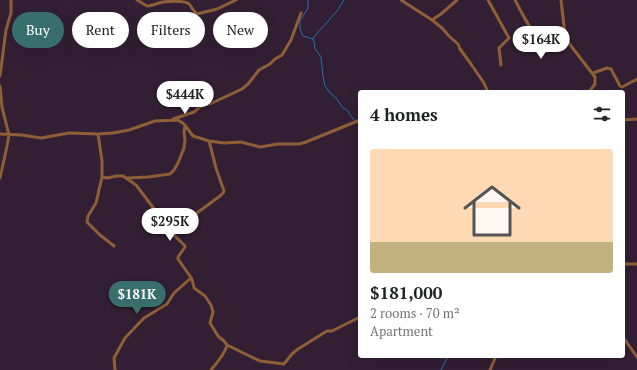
<!DOCTYPE html>
<html lang="en">
<head>
<meta charset="utf-8">
<style>
  :root { --surface:#fff; --page:#f2f2f2; --text:#202124; --muted:#757577; --accent:#386f6c }
  body { margin:0; font-family:"PT Serif",serif; background:var(--page); color:var(--text); height:100vh; display:flex; flex-direction:column; font-size:15px; white-space:nowrap }
  * { box-sizing:border-box; margin:0 }
  p { font-size:13px; color:var(--muted) }
  .icon { flex:none; width:22px; height:22px; fill:none; stroke:currentColor; stroke-width:2; stroke-linecap:round; stroke-linejoin:round }
  .map { position:relative; flex:1; overflow:hidden }
  .sheet { position:absolute; left:358px; top:90px; width:267px; height:268px; display:flex; flex-direction:column; background:var(--surface); border-radius:4px; box-shadow:0 4px 16px #0002 }
  .sheet>* { flex:none }
  .hud { position:absolute; left:12px; top:12px; width:286px; height:36px; display:flex; gap:8px }
  .price { position:absolute; translate:-50% -34px; padding:0 9px; border-radius:14px; background:#fff; color:#222; font-size:13px; line-height:26px; filter:drop-shadow(0 1px 2px #0008) }
  .price::after { content:''; position:absolute; left:50%; top:24px; width:12px; height:9px; margin-left:-6px; background:inherit; clip-path:polygon(0 0,100% 0,50% 100%) }
  .price.selected { background:var(--accent); color:#fff }
  ul { padding:0; list-style:none }
  li { display:grid; align-content:center; gap:8px; height:212px; padding:0 12px }
  li span { display:grid; place-items:center; height:124px; border-radius:4px; color:#555 }
  li>.icon { margin-inline-start:auto }
  span .icon { width:72px; height:72px; fill:#fffc; stroke-width:1 }
  li b { font-size:17px }
  h2 { display:flex; justify-content:space-between; align-items:center; height:48px; padding:0 12px; font-size:17px }
  .pill { padding:0 14px; border-radius:18px; background:var(--surface); box-shadow:0 4px 16px #0002; font-size:14px; line-height:36px }
  .pill.selected { background:var(--accent); color:#fff }
  .map>svg:first-child { display:block }
</style>
</head>
<body>
<div class="map">
<svg width="637" height="370" viewBox="0 0 637 370">
  <rect width="100%" height="100%" fill="#331f34"/>
  <g fill="none" stroke-linecap="round" stroke-linejoin="round">
    <path stroke="#2571b3" stroke-width="1" d="M308,0V8L300,21V29L303,36L313,39
      M344,0L337,11L313,38L315,46L314,47L321,57L323,76L325,86L331,94L336,98L343,108L347,110L354,120
      M357,122L360,124
      M441,370L448,356"/>
    <path stroke="#8e5f36" stroke-width="3" d="M137,0L147,6C151,6 155,4 159,3C166,1 184,0 189,4C192,7 193,11 197,14L217,9L236,0
      M401,0L432,20L442,28L449,36L458,44L460,49L471,64L484,83L488,92
      M488,0L509,38L499,48L501,65
      M515,0C521,11 538,47 550,49L557,43L567,38
      M561,0L565,35L568,42L595,77V84L589,92
      M432,20L441,14L457,0
      M528,49C536,51 544,55 550,49
      M593,73L607,68L611,69L620,86L622,87L637,79
      M0,76L6,30L11,13V0
      M0,86L2,107L9,135L7,146L0,178
      M173,119L194,112L201,106L212,103L242,89L248,84L259,70L270,64L275,59L282,55L291,40L301,13
      M623,120L637,119
      M0,134L22,135L41,138L69,133L98,134L113,133L129,130L155,121L178,120L184,124L193,136L209,141L224,143L241,142L260,147L278,144H299L306,142L360,120
      M98,134L102,161V177L107,178L117,176H123L136,185L158,214L166,229L172,233L185,246V247L178,257V259L192,279L194,288L205,296L211,305L213,312L210,323L218,336L224,341L227,345C225,354 217,363 211,370
      M102,177L96,203L88,216L87,222L100,235L114,246
      M127,178L148,177L170,174L174,170L178,163L184,148L185,140L184,132L185,126
      M171,232L220,196L223,193L224,191L216,168L209,141
      M623,264H637
      M623,337L637,357
      M227,345L260,361L284,364L292,354L298,349L327,331H332L360,317
      M115,370L114,358L125,338L144,318L167,304L174,293L191,278
      M490,370L496,356"/>
  </g>
</svg>
<b class="price" style="left:541px;top:60px">$164K</b>
<b class="price" style="left:185px;top:115px">$444K</b>
<b class="price" style="left:170px;top:242px">$295K</b>
<b class="price selected" style="left:137px;top:315px">$181K</b>
<div class="hud">
<a class="pill selected">Buy</a>
<a class="pill">Rent</a>
<a class="pill">Filters</a>
<a class="pill">New</a>
</div>
<section class="sheet">
<h2>4 homes<svg class="icon" aria-label="filters" viewBox="0 0 24 24"><path d="M4 7h16M4 17h16"/><circle cx="9" cy="7" r="2"/><circle cx="15" cy="17" r="2"/></svg></h2>
<ul>
<li><span style="background:linear-gradient(#ffd9b3 75%,#c2b280 0)"><svg class="icon" aria-label="home" viewBox="0 0 24 24"><path d="M3 11l9-7 9 7M6 9v11h12V9"/></svg></span><div><b>$181,000</b><p>2 rooms · 70 m²</p><p>Apartment</p></div></li>
</ul>
</section>
</div>
</body>
</html>
